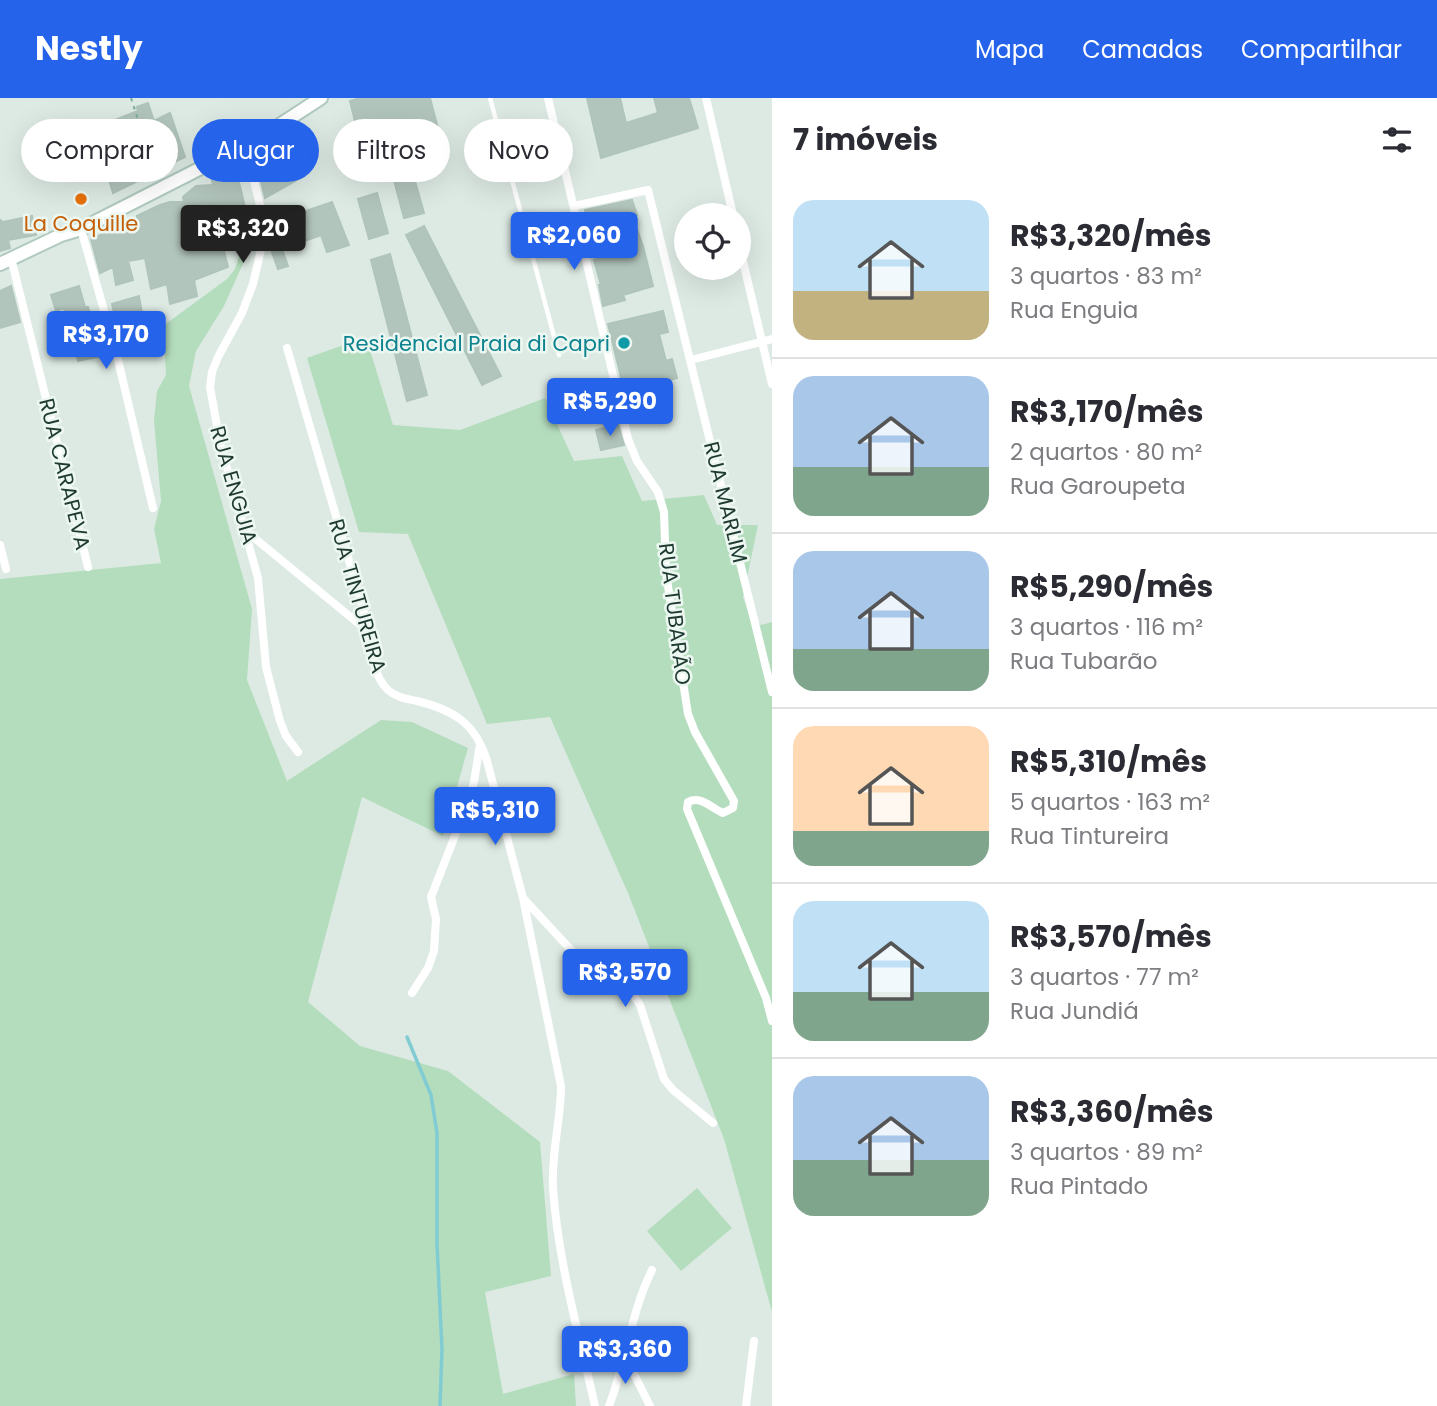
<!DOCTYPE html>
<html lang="pt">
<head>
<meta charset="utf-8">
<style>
  :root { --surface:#fff; --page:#f7f7f7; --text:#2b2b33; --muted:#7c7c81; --line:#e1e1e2; --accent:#2563eb }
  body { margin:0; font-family:Poppins,sans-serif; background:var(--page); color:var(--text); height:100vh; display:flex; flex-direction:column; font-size:26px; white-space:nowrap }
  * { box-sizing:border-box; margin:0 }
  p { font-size:23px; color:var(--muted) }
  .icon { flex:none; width:38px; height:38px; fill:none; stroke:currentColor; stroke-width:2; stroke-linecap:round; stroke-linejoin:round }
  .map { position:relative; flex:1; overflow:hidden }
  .panel { display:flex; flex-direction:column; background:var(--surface); width:665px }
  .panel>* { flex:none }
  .top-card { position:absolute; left:21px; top:21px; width:646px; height:63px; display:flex; gap:14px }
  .controls { position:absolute; left:674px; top:105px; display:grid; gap:14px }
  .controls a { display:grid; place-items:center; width:77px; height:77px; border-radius:50%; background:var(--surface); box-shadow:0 7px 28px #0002; font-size:35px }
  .price { position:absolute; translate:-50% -60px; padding:0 16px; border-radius:7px; background:var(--accent); color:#fff; font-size:23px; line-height:46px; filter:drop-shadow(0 2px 4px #0008) }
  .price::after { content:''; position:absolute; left:50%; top:42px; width:21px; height:16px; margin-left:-10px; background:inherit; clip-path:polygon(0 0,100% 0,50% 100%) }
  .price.on { background:#222; color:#fff }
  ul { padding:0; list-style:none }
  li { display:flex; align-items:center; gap:21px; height:175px; padding:0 21px }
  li+li { border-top:2px solid var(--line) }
  li span { display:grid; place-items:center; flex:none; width:196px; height:140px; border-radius:21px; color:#555 }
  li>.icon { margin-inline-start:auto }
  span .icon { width:84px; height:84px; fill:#fffc; stroke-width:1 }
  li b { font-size:30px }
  h2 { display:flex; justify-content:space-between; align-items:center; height:84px; padding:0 21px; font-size:30px }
  .tag { padding:0 24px; border-radius:32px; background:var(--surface); box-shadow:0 7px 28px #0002; font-size:24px; line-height:63px }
  .tag.on { background:var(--accent); color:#fff }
  header { display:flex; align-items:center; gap:42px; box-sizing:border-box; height:98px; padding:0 35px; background:var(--accent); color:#fff }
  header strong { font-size:33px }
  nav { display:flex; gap:38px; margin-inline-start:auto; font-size:24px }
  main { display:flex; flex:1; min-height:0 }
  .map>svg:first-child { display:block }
</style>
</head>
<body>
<header>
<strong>Nestly</strong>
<nav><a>Mapa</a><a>Camadas</a><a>Compartilhar</a></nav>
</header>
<main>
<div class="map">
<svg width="772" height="1308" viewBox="0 0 772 1308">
  <rect width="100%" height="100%" fill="#ddeae3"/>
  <path fill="#b4ddbd" d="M254,131L255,139L224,208L196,253L189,288L252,511L247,582L287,683L381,622L412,624L468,650L443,738L362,699L308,904L360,948L448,973L540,1044L551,1178L485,1194L503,1296L574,1276L576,1308H0V481L161,465L154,431L161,403L154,322L157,293L166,277L163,228L227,181L235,171L247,135Z
    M366,239L393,327L460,332L545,300L574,363L622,358L642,403L704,397L717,427H758L743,499L753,529L772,524V1214L724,1041L628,795L550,619L487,626L408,436L359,434L307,260Z
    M697,1090L732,1130L681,1173L647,1133Z"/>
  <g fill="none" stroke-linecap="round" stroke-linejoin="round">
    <path stroke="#81cbd3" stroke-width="3.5" d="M407,939L431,997L437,1035V1146L442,1251L440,1308"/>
  </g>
  <path fill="#b2c5bc" stroke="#afc4ba" stroke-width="2" d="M360,0H430L444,53L409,62L424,115L404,120L390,67L367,73L350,3Z
    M587,0H620L626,25L658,15L654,0H689L698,30L601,60Z
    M148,5L154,23L170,15L185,59L168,67L169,69L145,76L146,79L113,95L94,30L138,13L137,9Z
    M294,37L304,78L265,100L256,62Z
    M225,75L237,76L250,131L222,145L228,169L194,182L197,198L170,206L167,186L151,191L145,160L128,163L133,182L116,187L113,169L100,175L91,141L137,121V118L160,107L170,104H184L183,99L196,88L213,87L212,82Z
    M377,95L388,135L369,141L358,101Z
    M632,102L637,117L632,118L643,148L653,188L623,197L625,202L603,208L599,187H601L594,162L597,161L585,112Z
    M332,104L349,147L327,154L321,137L282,151L288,168L278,171L269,146L271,125Z
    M32,118L36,137L8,142L10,150L0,153V122L3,124Z
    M424,128L501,278L482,287L406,137Z
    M390,156L427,297L407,303L371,162Z
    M11,188L20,224L0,230V193Z
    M79,188L85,209H88L101,258L78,263L64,210L56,213L51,197Z
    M139,198L142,216L116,223L112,206Z
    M663,213L668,234L659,236L666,263L672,261L677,280L625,295L608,226Z
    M618,327L624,347L601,352L596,332Z"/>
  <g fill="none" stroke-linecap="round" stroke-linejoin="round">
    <defs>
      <path id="secondary" d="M0,166L61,137L81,131L258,41L321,0"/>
    </defs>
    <use href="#secondary" stroke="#b0cabf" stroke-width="16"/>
    <path stroke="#7caf9c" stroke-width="2" stroke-dasharray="3.5 5" stroke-linecap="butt" d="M131,0L157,80"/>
    <path stroke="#fff" stroke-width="4.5" d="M490,0L559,257"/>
    <path stroke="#fff" stroke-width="8" d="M548,0L628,341L637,363L658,394L664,414L666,475L688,616L695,634L734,703L733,710L723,715C711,710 701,697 688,704L687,711L766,900L772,923
      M706,0L733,117
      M245,47L264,123L263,143L253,186L242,215L218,259L212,274L210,289L220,345L258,480L266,569L280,623L286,638L298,654
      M574,108L648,92L772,594
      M81,131L118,262L153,410
      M738,142L772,286
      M11,160L88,469
      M287,250L370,535C372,555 373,577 387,591C395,599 407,601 417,603C454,612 476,626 487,663L523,800L561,988C561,1022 551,1055 553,1090C558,1164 579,1236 595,1308
      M691,262L772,241
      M246,433L370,535
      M0,447L6,471
      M523,800L572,853L628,889L640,907L664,981L673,992L713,1025
      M412,895L428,870L434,853L436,821L431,799L469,702L474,684L480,646
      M625,1258L650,1308
      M609,1308C626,1264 631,1214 652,1172
      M746,1308L754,1243"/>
    <use href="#secondary" stroke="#fff" stroke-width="12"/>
  </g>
  <circle fill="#e8710a" stroke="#edf7f1" stroke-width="2.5" cx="81" cy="101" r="7"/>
  <circle fill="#0f9aa8" stroke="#edf7f1" stroke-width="2.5" cx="624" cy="245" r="7"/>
  <g text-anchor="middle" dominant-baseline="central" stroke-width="5" stroke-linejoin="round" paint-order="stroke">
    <g font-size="21" fill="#c56008" stroke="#edf7f1">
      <text x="81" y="125">La Coquille</text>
    </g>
    <g font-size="21" fill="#0d838f" stroke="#edf7f1" text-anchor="end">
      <text x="610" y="245">Residencial Praia di Capri</text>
    </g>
    <g font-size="21" fill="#1e3a31" stroke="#edf7f1">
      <text transform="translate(65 376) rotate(76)">RUA CARAPEVA</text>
      <text transform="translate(234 387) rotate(74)">RUA ENGUIA</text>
      <text transform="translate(726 404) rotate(76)">RUA MARLIM</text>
      <text transform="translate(358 498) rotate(74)">RUA TINTUREIRA</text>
      <text transform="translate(675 516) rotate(83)">RUA TUBARÃO</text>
    </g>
  </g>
</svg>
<div class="controls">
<a><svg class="icon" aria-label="locate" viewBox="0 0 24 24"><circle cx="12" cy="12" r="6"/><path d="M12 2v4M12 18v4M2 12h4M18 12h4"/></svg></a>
</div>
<b class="price on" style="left:243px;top:167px">R$3,320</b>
<b class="price" style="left:574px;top:174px">R$2,060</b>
<b class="price" style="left:106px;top:273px">R$3,170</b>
<b class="price" style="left:610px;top:340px">R$5,290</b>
<b class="price" style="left:495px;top:749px">R$5,310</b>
<b class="price" style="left:625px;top:911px">R$3,570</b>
<b class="price" style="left:625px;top:1288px">R$3,360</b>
<div class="top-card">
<a class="tag">Comprar</a>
<a class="tag on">Alugar</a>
<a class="tag">Filtros</a>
<a class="tag">Novo</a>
</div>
</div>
<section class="panel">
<h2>7 imóveis<svg class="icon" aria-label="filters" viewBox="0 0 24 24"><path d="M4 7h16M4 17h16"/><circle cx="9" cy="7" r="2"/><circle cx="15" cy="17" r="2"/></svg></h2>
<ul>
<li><span style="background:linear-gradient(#bfe0f5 65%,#c2b280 0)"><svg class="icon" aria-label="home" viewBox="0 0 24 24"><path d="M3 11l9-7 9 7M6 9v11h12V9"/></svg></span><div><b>R$3,320/mês</b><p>3 quartos · 83 m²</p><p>Rua Enguia</p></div></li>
<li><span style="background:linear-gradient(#a9c7e8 65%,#7fa58c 0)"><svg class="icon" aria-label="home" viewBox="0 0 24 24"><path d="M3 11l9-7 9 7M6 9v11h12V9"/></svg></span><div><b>R$3,170/mês</b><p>2 quartos · 80 m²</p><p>Rua Garoupeta</p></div></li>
<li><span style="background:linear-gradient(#a9c7e8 70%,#7fa58c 0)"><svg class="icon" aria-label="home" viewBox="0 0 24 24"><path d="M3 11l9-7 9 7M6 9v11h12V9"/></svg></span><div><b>R$5,290/mês</b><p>3 quartos · 116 m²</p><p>Rua Tubarão</p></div></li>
<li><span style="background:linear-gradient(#ffd9b3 75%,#7fa58c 0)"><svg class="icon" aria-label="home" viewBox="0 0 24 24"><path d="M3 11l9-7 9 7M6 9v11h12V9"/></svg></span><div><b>R$5,310/mês</b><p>5 quartos · 163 m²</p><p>Rua Tintureira</p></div></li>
<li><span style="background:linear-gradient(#bfe0f5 65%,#7fa58c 0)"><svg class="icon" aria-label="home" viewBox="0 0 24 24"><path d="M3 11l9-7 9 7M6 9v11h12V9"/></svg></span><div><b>R$3,570/mês</b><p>3 quartos · 77 m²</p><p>Rua Jundiá</p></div></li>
<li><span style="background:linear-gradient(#a9c7e8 60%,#7fa58c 0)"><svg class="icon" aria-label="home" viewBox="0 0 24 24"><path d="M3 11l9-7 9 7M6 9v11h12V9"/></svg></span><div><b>R$3,360/mês</b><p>3 quartos · 89 m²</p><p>Rua Pintado</p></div></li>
</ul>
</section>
</main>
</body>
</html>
